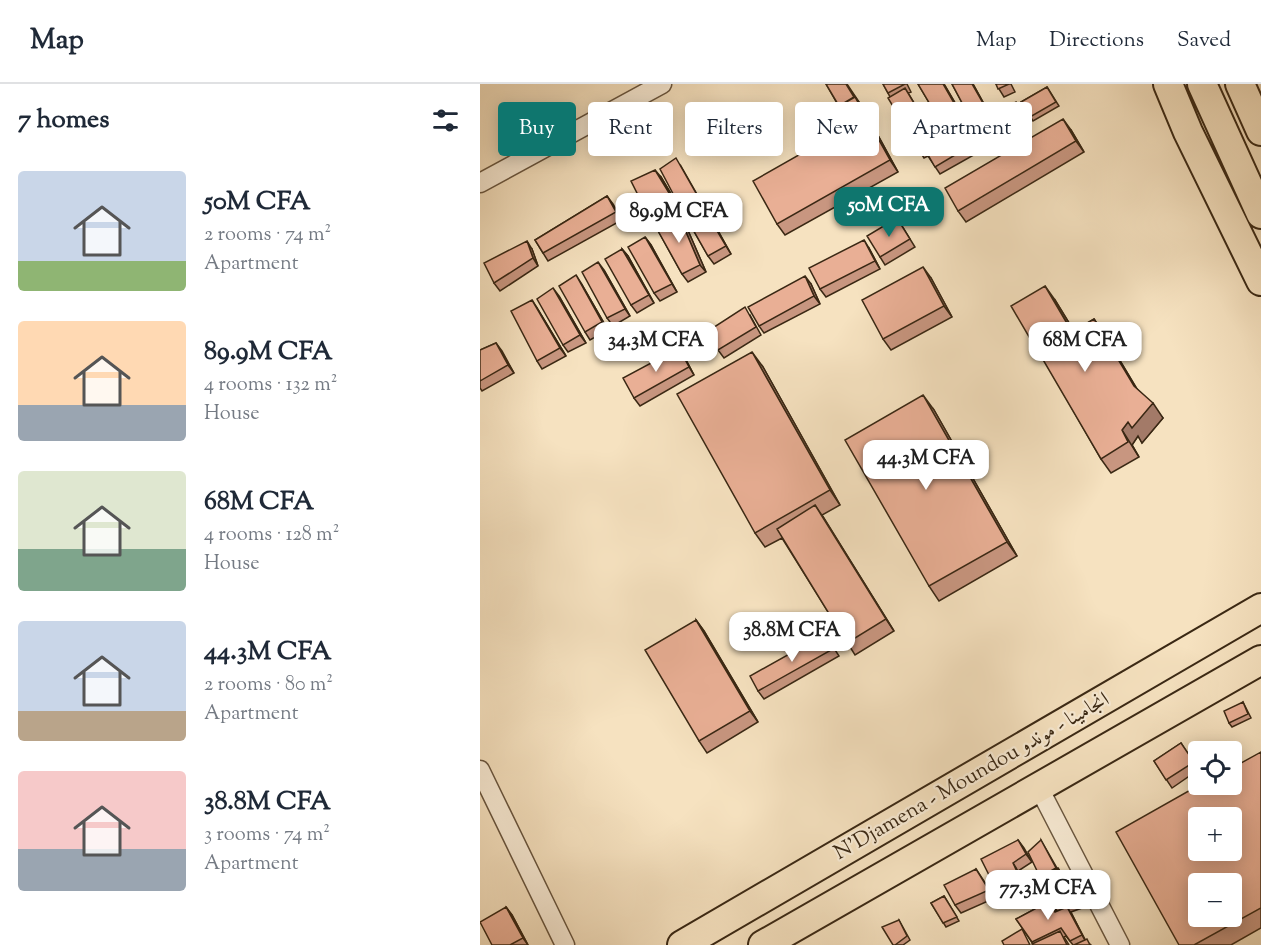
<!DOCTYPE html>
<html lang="en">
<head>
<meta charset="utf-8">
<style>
  :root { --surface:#fff; --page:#f6f6f7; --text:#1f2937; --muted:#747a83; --line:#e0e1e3; --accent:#0f766e }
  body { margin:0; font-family:"Sorts Mill Goudy",Amiri,serif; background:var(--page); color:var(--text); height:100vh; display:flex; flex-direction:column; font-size:22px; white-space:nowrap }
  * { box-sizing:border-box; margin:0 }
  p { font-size:20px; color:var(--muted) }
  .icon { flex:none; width:33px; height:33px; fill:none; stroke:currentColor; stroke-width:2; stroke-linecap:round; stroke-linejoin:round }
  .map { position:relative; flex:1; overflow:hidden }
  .drawer { display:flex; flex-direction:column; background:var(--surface); width:480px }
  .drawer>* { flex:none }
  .top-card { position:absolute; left:18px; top:18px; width:570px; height:54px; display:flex; gap:12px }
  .buttons { position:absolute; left:708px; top:657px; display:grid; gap:12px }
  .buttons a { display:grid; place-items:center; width:54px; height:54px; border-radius:6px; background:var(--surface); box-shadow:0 3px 15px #0003; font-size:30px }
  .price { position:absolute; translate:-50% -51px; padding:0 14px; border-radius:12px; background:#fff; color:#222; font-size:20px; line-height:39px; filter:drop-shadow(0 2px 3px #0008) }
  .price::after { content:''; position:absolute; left:50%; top:36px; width:18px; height:14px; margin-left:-9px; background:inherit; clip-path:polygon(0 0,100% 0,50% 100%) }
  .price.selected { background:var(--accent); color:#fff }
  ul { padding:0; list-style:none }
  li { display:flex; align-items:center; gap:18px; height:150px; padding:0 18px }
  li span { display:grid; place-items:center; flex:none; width:168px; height:120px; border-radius:6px; color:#555 }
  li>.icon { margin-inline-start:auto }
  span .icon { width:72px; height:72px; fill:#fffc; stroke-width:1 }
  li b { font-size:26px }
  h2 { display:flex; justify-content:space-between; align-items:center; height:72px; padding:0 18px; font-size:26px }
  .tag { padding:0 21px; border-radius:6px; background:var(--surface); box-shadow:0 3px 15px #0003; font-size:21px; line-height:54px }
  .tag.selected { background:var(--accent); color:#fff }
  header { display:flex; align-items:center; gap:36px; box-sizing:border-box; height:84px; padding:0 30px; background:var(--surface); border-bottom:2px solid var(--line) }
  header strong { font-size:28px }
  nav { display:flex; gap:33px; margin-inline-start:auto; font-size:21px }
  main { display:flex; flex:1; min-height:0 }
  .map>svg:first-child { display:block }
</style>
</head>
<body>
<header>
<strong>Map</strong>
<nav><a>Map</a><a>Directions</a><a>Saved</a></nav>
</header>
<main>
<section class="drawer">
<h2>7 homes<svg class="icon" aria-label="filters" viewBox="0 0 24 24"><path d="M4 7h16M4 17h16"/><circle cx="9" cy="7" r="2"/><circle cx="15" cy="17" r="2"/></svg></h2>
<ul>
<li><span style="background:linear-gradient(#c9d6e8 75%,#8fb573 0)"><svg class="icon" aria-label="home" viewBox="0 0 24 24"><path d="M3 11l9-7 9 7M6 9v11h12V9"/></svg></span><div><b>50M CFA</b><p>2 rooms · 74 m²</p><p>Apartment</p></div></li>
<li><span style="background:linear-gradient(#ffd9b3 70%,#9aa5b1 0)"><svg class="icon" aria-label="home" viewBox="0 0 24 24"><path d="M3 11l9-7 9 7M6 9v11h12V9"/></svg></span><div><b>89.9M CFA</b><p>4 rooms · 132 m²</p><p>House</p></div></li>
<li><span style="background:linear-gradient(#dfe7d0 65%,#7fa58c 0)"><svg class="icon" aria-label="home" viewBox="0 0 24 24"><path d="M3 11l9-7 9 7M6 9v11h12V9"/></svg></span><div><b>68M CFA</b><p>4 rooms · 128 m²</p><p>House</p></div></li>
<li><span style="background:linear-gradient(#c9d6e8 75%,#b9a48a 0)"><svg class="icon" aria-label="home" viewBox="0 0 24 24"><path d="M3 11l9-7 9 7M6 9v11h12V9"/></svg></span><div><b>44.3M CFA</b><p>2 rooms · 80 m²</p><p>Apartment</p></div></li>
<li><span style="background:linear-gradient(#f6c9c9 65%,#9aa5b1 0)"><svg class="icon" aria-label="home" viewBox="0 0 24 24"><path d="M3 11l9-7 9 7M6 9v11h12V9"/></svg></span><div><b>38.8M CFA</b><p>3 rooms · 74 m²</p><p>Apartment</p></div></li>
</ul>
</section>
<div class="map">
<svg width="781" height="861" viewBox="0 0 781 861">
  <rect width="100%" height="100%" fill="#f6e2c0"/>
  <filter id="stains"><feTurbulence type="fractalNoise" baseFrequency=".00333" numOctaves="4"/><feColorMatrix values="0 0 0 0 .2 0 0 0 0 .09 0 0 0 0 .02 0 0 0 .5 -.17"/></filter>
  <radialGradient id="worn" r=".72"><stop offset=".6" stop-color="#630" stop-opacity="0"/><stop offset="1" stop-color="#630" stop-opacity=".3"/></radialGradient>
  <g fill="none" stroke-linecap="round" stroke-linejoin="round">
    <defs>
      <path id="street" d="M0,99L182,0
        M0,686L85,861
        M559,704L640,861"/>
      <path id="primary" d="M688,0L708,48L781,197
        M722,0L781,130
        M760,0L781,47
        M202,861L781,524
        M283,861L781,576"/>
    </defs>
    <use href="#street" stroke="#69563f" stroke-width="21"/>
    <use href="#primary" stroke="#3a2814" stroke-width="32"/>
    <use href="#street" stroke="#f9ecd6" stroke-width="18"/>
    <use href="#primary" stroke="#f6e2c0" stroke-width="28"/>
  </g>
  <path fill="#c89680" stroke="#3a2814" stroke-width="1.5" d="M346,0H367L383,24L418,88L305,151L297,140L370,42Z
    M403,0H427L431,8L428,9L460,62L500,50L508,63L460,90L448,72L444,74L439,66Z
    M438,0H464L488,41L469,52Z
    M472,0H493L509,29L494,38L488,30Z
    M516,0H531L535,8L524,13Z
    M567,3L579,22L553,37L541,18Z
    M541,26L549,42L516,59L510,51Z
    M591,46L604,68L486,138L478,127Z
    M201,82L251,170L234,180L228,172L199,121Z
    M181,93L203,130L200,132L203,135L226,188L208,198L202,190L177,145L171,137Z
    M127,112L142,136L68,177L55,156Z
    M417,134L435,163L405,181L400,173Z
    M165,153L171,161L197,208L180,217L174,209Z
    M389,164L400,185L346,213L340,205Z
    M52,165L58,182L20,207L14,199Z
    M142,165L148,172L174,219L157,229L151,221Z
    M124,186L150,232L133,242L127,234Z
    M451,194L472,233L411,266L403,255Z
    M101,199L128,246L110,256L105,248Z
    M331,200L340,220L284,249L279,242Z
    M79,212L106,259L88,268L83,261Z
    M575,216L594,247L614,235L624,250L657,305L683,334L662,359L658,352L652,361L659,373L631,389L621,375L563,274L555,263Z
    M57,224L86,272L62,285L57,277Z
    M270,231L281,251L244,274L238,266Z
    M16,259L34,289L2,307L0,304V266Z
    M204,272L214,291L160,322L154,314Z
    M283,283L360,421L342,431L414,547L375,571L302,454L285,463L275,449Z
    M454,326L537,472L459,517L449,502Z
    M216,536L224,547L278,638L227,669L219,657Z
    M350,558L359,572L284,615L278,607Z
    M763,618L771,634L752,643L749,639Z
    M701,659L718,686L692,704L674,677Z
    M781,668V844L751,861H699Z
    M538,756L552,778L538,787L551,815L535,824L530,817L523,815L517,807Z
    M561,756L577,784L583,792L602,824L591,828L605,856L611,861H593L586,852L584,853L589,861L553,860L536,835L555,825L565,809L576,828L577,827L558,795L560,793Z
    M496,785L515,814L481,829L475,821Z
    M464,812L479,837L466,843L451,819Z
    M26,823L32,831L48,861H12Z
    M419,836L430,856L423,861H413Z"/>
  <path fill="#a37a68" stroke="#3a2814" stroke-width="1.5" d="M366,0L383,24L418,88L410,76Z
    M463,0H464L488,41L482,33Z
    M492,0H493L509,29L504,21Z
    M536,18L541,26L549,42L544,34Z
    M583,35L591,46L604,68L596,57Z
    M175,86L181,93L203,130L197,122Z
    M127,112L133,120L142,136L136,128Z
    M219,116L225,123L251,170L246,162Z
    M197,127L203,135L226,188L220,181Z
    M165,153L171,161L197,208L192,200Z
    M384,156L389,164L400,185L395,177Z
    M47,157L52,165L58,182L53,174Z
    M142,165L148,172L174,219L169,211Z
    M118,178L124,186L150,232L145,225Z
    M443,183L451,194L472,233L464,222Z
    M96,191L101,199L128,246L122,238Z
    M325,192L331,200L340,220L334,212Z
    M565,202L575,216L603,262L592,248Z
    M73,204L79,212L106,259L100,251Z
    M52,216L57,224L86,272L80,264Z
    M614,235L624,250L664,317L654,302Z
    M16,259L22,267L34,289L28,281Z
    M199,264L204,272L214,291L209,283Z
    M272,268L283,283L360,421L350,406Z
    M443,311L454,326L537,472L527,458Z
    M673,319L683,334L662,359L658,352L652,361L659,373L642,346L648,338Z
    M335,421L343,433L414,547L406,535Z
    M216,536L224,547L278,638L270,627Z
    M538,756L544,764L552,778L546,770Z
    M533,779L538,787L551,815L546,807Z
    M578,784L583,792L602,824L596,816Z
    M565,809L571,817L580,836L575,828Z
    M26,823L32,831L48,861L43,854Z
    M587,823L592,831L607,859L602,851Z"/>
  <path fill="#e9af95" stroke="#3a2814" stroke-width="1.5" fill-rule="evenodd" d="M346,0H366L374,13L359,22Z
    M403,0H425L408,9Z
    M438,0H463L482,33L464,44Z
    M472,0H492L504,21L488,30Z
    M516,0H529L518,5Z
    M567,3L576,18L550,33L541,18Z
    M425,4L456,56L439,66L408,14Z
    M375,13L410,76L297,140L273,97L370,42L359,22Z
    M536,18L544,34L510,51L502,36Z
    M583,35L596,57L478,127L465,104Z
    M495,42L502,55L455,83L447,69Z
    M196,74L217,111L199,121L180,85Z
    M175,86L197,122L171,137L151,97Z
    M127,112L136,128L63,169L55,156Z
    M219,116L246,162L228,172L202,126Z
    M197,127L220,181L202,190L177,145Z
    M417,134L430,155L400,173L387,152Z
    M165,153L192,200L174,209L148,163Z
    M384,156L395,177L340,205L329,184Z
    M47,157L53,174L14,199L4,179Z
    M142,165L169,211L151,221L125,175Z
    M118,178L145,225L127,234L102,188Z
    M443,183L464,222L403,255L382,216Z
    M96,191L122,238L105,248L79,202Z
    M325,192L334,212L279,242L268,223Z
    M565,202L592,248L614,235L654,302L673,319L652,344L648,338L642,346L648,358L621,375L562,274L577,265L571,254L555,263L531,222Z
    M73,204L100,251L83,261L57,215Z
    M52,216L80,264L57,277L31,227Z
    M265,223L276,243L238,266L228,247Z
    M16,259L28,281L0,297V266Z
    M199,264L209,283L154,314L143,294Z
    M272,268L350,406L275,449L197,310Z
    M443,311L527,458L449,502L365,356Z
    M335,421L406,535L367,559L297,445Z
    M216,536L270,627L219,657L165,566Z
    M345,550L353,565L278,607L270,592Z
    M763,618L768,630L749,639L744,627Z
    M701,659L714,678L686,696L674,677Z
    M781,668V824L714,861H699L636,748L721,700H752V684ZM718,734H752V766H718ZM718,800H752V832H718Z
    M538,756L546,770L533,779L546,807L529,816L526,810L517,807L501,775Z
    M561,756L576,784L560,793L548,768Z
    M578,784L596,816L576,824L558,795Z
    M496,785L509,806L475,821L464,801Z
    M565,809L575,828L587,823L602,851L590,857L581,844L552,858L536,835L555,825L551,817Z
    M464,812L477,833L463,839L451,819Z
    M26,823L43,854L30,861H12L0,838Z
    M419,836L427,852L415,861H413L402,843Z
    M542,845L550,861H524L522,857Z
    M580,847L587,861H553L552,860Z
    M607,855L610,861H594Z"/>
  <g text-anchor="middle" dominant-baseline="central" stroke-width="4.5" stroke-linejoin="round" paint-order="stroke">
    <g font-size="21" fill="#3a2814" stroke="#f9ecd6">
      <text transform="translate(492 693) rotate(-30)">N'Djamena - Moundou انجامينا - موندو</text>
    </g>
  </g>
  <rect width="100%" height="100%" filter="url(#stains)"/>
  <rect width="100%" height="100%" fill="url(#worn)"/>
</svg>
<div class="buttons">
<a><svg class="icon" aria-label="locate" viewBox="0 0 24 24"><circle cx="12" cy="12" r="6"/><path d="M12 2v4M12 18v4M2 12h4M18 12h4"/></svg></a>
<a>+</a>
<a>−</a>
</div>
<b class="price selected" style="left:409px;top:154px">50M CFA</b>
<b class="price" style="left:199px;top:160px">89.9M CFA</b>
<b class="price" style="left:176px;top:289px">34.3M CFA</b>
<b class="price" style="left:605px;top:289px">68M CFA</b>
<b class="price" style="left:446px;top:407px">44.3M CFA</b>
<b class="price" style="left:312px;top:579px">38.8M CFA</b>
<b class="price" style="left:568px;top:837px">77.3M CFA</b>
<div class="top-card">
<a class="tag selected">Buy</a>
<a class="tag">Rent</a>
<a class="tag">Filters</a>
<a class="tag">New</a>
<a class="tag">Apartment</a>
</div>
</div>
</main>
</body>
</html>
